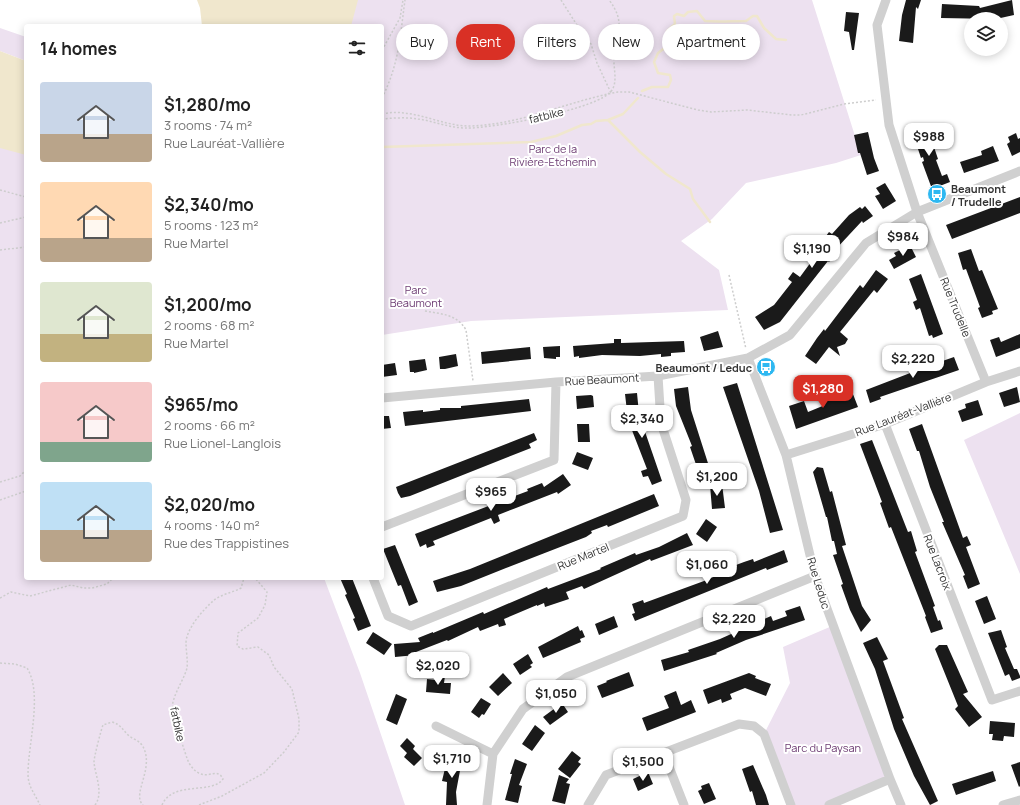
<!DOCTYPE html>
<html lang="en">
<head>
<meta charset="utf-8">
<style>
  :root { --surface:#fff; --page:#f2f2f2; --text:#222; --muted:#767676; --accent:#d93025 }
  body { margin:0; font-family:Manrope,sans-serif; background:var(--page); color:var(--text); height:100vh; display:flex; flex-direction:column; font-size:15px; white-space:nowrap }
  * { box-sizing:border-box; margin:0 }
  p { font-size:13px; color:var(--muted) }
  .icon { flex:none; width:22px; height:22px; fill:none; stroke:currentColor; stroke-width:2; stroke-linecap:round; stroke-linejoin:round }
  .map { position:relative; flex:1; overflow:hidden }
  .sheet { position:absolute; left:24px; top:24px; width:360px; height:556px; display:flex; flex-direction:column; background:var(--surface); border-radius:4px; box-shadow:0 2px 10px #0003 }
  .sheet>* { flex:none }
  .guide { position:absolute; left:396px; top:24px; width:380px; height:36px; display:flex; gap:8px }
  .controls { position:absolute; left:964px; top:12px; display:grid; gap:8px }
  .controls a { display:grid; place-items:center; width:44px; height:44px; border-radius:50%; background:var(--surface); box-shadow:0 2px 10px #0003; font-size:20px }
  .price { position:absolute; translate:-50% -34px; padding:0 9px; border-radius:8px; background:#fff; color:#222; font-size:13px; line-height:26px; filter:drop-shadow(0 1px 2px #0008) }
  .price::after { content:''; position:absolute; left:50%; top:24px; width:12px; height:9px; margin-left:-6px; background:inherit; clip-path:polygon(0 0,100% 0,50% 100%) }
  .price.selected { background:var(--accent); color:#fff }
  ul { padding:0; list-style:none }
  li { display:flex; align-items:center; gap:12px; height:100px; padding:0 16px }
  li span { display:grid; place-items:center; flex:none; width:112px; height:80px; border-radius:4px; color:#555 }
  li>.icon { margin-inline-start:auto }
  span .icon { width:48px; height:48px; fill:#fffc; stroke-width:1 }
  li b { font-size:17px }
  h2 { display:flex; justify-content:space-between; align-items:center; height:48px; padding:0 16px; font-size:17px }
  .pill { padding:0 14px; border-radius:18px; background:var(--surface); box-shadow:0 2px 10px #0003; font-size:14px; line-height:36px }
  .pill.selected { background:var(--accent); color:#fff }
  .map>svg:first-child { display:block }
</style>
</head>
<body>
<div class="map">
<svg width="1020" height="805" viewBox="0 0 1020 805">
  <rect width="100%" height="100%" fill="#fff"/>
  <path fill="#ede1f0" d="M277,0H812L861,155L836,163L746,183L712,219L681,241L719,270L728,310L471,321L382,335V26H277Z
    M0,28L26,37V61L0,51Z
    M0,97L26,99V578H324L360,673L405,805H0Z
    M1020,413V574L964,440Z
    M832,626L890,779L829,805H791L764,734L790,683L783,647Z"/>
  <path fill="#f0e7cd" d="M197,0H358L351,26H202L200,8Z
    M0,51L26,61V155L0,148Z"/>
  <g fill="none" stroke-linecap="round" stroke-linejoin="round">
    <path stroke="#f0e7cd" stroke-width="2.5" d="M642,91L652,87H668L671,80L670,75L658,73L654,62L658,53L670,44L667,31L675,24L674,16L677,14L684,16L688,12L697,11L705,21C719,22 732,21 746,21L753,16H757L764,28L776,39L786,40
      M608,120L640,152L666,174L690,189L693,199L710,222
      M382,147L531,142L556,136L582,125L591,124L596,121L608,120L623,114L638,98"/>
  </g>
  <path fill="#1a1a1a" d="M906,0H921L918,9L916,7L913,43L899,41L902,15Z
    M1012,0L1014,15L996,19L941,18L942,4L979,6L980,8Z
    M846,12L859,13L854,50H852L849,32L844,31Z
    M925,123L931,148L934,147L938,159L936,160L942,176L947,174L950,182L932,189L922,162L924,161L923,157L921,158L912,131L915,130L913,125Z
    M868,132L874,158L879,171L867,175L860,153H858L854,135Z
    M1016,133L1018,139L1020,138V152L1012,156L1007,144L1010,142L1008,137Z
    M993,146L999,161L964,173L960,162L982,155L981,151Z
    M885,183L896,201L883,209L875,196L880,194L876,188Z
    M1020,197V213L952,239L946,225Z
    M865,206L873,216L863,223L862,221L835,250L837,252L829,262L828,261L780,322L764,330L755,317L774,305L792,282L788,279L793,272L800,277L811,262L809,261L816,252L815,251L829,232L832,234L849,215L860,207L862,209Z
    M910,245L916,257L894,269L889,260L896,256L894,253Z
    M971,249L979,271L982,270L998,309L992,311L993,314L982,318L978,308L980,307L966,269L963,270L958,253Z
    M876,270L888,279L877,293L874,290L840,332L848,339L845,344L837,347L840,356L829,347L816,364L805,356L817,338L824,329L825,331L860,285L863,288Z
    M921,274L943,334L933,338L932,335L929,336L920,308L916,310L913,302L917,300L909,279Z
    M718,331L723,347L704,351L700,337Z
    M1020,334V348L996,357L990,340L999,337L1001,342Z
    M614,339H621V343L684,341L685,352L671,353V356L661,357V354L640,356L602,355L579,358V356L574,357L573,346L614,343Z
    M560,346V357H556V359L544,358L543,347Z
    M530,347L531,359L482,364L481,352Z
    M456,354L458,366L445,369H440L439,357Z
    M954,357L959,370L880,397L881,399L870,403L866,390L918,370L917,367L930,362L931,365Z
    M425,359L427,370L414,373V372H410L409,361Z
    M395,363L397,375L382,377V365Z
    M737,383L783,530L770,533L759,491L723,387Z
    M688,387L691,410L714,482L703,485L690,447L692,446L676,406L674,389Z
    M1017,387L1020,402L1004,407L999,393Z
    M851,389L858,407L796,429L789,406L804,401L808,412L825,405L823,400Z
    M637,393L640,424L642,423L662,481L652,485L648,476L643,477L641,471L647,469L628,420L625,394Z
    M591,395L593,396L594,407L577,409L576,396Z
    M529,399L531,411L405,426L403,412L423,410V412L440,410V408H461V406Z
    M978,400L983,415L962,422L958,411L966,408L965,404Z
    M382,416H389L391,428L382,429Z
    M577,424H589L590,442H578Z
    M922,424L963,538L967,536L971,545L966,547L980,584L968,589L963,576L965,575L942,522H944L930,487L919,451H917L909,429Z
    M534,433L537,440L529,444L531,448L410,496L401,498L398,493L396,487Z
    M872,440L906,527L908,532L911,531L917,551L915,552L935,606L933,607L938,621L940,620L943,629L931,633L925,617L926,616L891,527L889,528L880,503L882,502L860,444Z
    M577,452L593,458L588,470L572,464Z
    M817,467L823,468L830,492L832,491L846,545L842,546L862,606L871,620L861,632L850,610L841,585L843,584L833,555L837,554L834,541H832L827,517H826L813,472Z
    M563,474L571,485L558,494L557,492L498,515L500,521L494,524L491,518L433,541L435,545L427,548L426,544L420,547L415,534L528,491L527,489L542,483L544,487Z
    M722,484L725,508L712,509L710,485Z
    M654,494L659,506L608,527L607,525L591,531L592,533L586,537L506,568L461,586L437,592L433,581L470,569Z
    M706,519L717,527L707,542L696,534Z
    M687,533L693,545L651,561L650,559L584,589L582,586L566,592L569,599L545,607L544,603L537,606V605L504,619L506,625L499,627L498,624L480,631L478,627L448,641L447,640L416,652V655L395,657L394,644L420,642L418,638L433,632V633L483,612L484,614L547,587L548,589L601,569L600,568L635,553L636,555L659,547Z
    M395,545L418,602L409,606L401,585L398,586L383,549Z
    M784,550L788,562L767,570L766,568L635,621L632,614L635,613L632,604L643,600L644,603L704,581L737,567L736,565L744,562L753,559L754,562Z
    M340,578H352L371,626L358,631L353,619L355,618L345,595L347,594Z
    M987,596L996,619L984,624L975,601Z
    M800,606L805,620L746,640L716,653L717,654L664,671L661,660L689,652L688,650L720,639L771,616L773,621L787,616L785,611Z
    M614,616L618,627L599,635L595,624Z
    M578,626L580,631L582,630L585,637L580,639L581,642L543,658L538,647Z
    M1001,630L1007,647L1005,648L1014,669H1017L1020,676V678L1012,681L1009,674L1005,676L988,633Z
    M373,632L392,644L384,655L366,643Z
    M877,637L888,659L883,661L904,718L902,719L938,801L930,805L914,776L894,729L875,669L863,643Z
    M939,645H947L968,692L963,694L982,717L969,727L955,709L958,706L935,649Z
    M528,654L533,663L530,665L532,667L520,675L513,664Z
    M629,672L634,686L602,698L597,686L607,682L606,681Z
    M503,673L512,683L498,696L489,687Z
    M749,673L756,676L755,678L771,684L766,696L745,688L730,694L732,699L722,703L721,699L708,704L703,690Z
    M437,675L445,676L444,683H451L450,694L426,692L427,679L437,680Z
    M676,691L681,705L691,700L696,712L647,731L642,718L669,708L664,696Z
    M396,694L407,699L397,725L386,720Z
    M481,698L491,704L484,715L482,714L479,718L471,712Z
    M562,703L568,712L550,725L543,717Z
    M990,721L1015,723L1014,737L1004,736L1003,741L992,740L993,734H989Z
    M535,725L545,733L532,751L522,744Z
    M407,738L415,746L413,749L422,758L414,766L404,757L407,753L400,746Z
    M572,751L581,758L578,762L581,764L570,778L558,769Z
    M448,756L462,760L456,792L457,805H446L447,782L442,781Z
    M515,759L527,764L519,785L522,786L518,803L505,800L512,774H510Z
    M1020,762V786L1019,787L1011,765Z
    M753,765L766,795L769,805H756L752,791L750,792L742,769Z
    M993,771L996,781L956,795L952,784Z
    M648,772L653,784L638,791L633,779Z
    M559,775L569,779L566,783L570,784L565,804L552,801Z
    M709,783L716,799L704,804L698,791L702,789L701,786Z"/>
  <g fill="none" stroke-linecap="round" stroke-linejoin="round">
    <path stroke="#cdcdcd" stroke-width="1.5" stroke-dasharray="2 2" stroke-linecap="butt" d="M561,0L582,33L591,44L597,63L611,93
      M382,50L400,18L403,0
      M382,98C399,64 400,37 405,0
      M382,114C411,107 441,126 469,126C521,125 568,101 618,92H629L698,110L711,112L747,110L792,115H801L844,104L876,100
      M382,119C393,118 407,117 418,119C434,121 449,128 466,128C490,129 601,109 612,90C618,81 613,67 614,57C617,33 626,22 609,0
      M0,190L26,197
      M0,223L26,217
      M0,250L26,247
      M729,275L746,349
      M425,311C441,314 457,314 466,330L473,381
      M0,482L20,476L26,470
      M0,500L26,491
      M0,598L11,592L30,596L71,585L83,588H92L107,584L113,578
      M0,663L15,664L27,668C43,693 28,744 28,774C28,787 35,794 40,805
      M95,805C104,793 95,775 94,762C94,757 101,730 103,725L112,722C120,724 123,730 129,736C133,739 138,740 142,745C156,767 131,794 143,805
      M162,805C173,780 212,795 223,779C216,764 204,787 189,763C185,755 171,708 173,702C176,690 184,679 187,668C188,660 186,651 186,643C186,629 203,610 213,601C221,594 232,593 241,588L244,578
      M199,805L222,796L264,773L284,752L299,732V719L292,689L274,667L269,655L258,647L243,649L237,646L238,633L258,618L265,605L267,592L255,578"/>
    <path stroke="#d0d0d0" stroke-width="9" d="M886,0L877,25L889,125L917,212L986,382
      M748,358L786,455L815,576L890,779L901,805
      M382,398L556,382L658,376L748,358L790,335L866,243L917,212L1020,171
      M885,424L992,700L1020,691
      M786,455L885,424L986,382L1020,371
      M382,527L554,460L556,382
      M373,578L388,616L411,626L683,516L686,500L661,423L658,376
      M436,726L493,754
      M664,754L684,805
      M487,805L493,754L523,709L567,677L815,576
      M588,805L606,775L739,724L754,726L764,734L791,805
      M829,805L890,779
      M1003,805L1020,800"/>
  </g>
  <defs>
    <symbol id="bus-disc" viewBox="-11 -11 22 22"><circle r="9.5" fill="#2eb8f1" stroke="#fff"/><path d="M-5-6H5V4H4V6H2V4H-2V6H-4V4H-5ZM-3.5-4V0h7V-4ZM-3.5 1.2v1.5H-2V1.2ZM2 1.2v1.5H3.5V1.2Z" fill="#fff"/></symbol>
  </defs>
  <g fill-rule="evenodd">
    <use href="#bus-disc" x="926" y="183" width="22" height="22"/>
    <use href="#bus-disc" x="755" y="356" width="22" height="22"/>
  </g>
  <g text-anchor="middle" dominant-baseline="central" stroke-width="4" stroke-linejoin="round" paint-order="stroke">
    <g font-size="11" fill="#333" stroke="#fff">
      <text transform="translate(546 115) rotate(-14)">fatbike</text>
      <text transform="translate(956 307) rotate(68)">Rue Trudelle</text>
      <text transform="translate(602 379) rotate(-3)">Rue Beaumont</text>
      <text transform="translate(903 414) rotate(-21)">Rue Lauréat-Vallière</text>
      <text transform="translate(583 556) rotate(-22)">Rue Martel</text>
      <text transform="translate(938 562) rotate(69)">Rue Lacroix</text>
      <text transform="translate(819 583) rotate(73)">Rue Leduc</text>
      <text transform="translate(178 724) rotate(78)">fatbike</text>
    </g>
    <g font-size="11" fill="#6d3c73" stroke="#fff">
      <text x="553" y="148">Parc de la<tspan x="553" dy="13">Rivière-Etchemin</tspan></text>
      <text x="416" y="289">Parc<tspan x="416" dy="13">Beaumont</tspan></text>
      <text x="823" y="747">Parc du Paysan</text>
    </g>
    <g font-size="11" font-weight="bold" fill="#333" stroke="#fff" text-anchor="start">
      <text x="951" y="188">Beaumont<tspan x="951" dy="13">/ Trudelle</tspan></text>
      <text x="752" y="367" text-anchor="end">Beaumont / Leduc</text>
    </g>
  </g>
</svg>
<div class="controls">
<a><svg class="icon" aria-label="layers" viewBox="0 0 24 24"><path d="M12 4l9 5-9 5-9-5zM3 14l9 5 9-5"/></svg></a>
</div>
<b class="price" style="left:929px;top:157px">$988</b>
<b class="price" style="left:903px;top:257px">$984</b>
<b class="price" style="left:812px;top:269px">$1,190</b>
<b class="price" style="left:913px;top:379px">$2,220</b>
<b class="price selected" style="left:823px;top:409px">$1,280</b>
<b class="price" style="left:642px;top:439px">$2,340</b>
<b class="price" style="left:717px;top:497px">$1,200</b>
<b class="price" style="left:491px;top:512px">$965</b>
<b class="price" style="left:707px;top:585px">$1,060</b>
<b class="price" style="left:734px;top:639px">$2,220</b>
<b class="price" style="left:438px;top:686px">$2,020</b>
<b class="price" style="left:556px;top:714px">$1,050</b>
<b class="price" style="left:452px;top:779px">$1,710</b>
<b class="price" style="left:643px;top:782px">$1,500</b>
<div class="guide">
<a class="pill">Buy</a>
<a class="pill selected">Rent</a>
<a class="pill">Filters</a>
<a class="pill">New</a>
<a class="pill">Apartment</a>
</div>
<section class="sheet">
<h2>14 homes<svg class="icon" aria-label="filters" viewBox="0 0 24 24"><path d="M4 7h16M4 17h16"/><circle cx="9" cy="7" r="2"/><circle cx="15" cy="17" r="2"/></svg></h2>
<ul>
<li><span style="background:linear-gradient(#c9d6e8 65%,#b9a48a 0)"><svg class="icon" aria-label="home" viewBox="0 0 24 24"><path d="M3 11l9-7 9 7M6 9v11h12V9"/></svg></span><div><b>$1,280/mo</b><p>3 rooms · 74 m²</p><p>Rue Lauréat-Vallière</p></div></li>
<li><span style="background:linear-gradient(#ffd9b3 70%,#b9a48a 0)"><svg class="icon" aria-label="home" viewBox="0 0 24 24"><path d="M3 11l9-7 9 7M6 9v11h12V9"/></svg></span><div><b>$2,340/mo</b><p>5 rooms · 123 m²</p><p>Rue Martel</p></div></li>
<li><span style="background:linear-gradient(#dfe7d0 65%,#c2b280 0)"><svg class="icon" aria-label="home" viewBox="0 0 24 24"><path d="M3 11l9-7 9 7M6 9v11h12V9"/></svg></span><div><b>$1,200/mo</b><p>2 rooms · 68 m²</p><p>Rue Martel</p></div></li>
<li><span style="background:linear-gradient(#f6c9c9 75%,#7fa58c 0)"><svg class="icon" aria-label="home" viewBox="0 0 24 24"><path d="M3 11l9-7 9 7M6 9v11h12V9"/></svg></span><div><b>$965/mo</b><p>2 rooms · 66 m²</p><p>Rue Lionel-Langlois</p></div></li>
<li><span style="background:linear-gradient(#bfe0f5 60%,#b9a48a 0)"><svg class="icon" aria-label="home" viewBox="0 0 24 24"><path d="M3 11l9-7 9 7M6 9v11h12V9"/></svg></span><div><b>$2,020/mo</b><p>4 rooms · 140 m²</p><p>Rue des Trappistines</p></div></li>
</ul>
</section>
</div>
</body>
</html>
